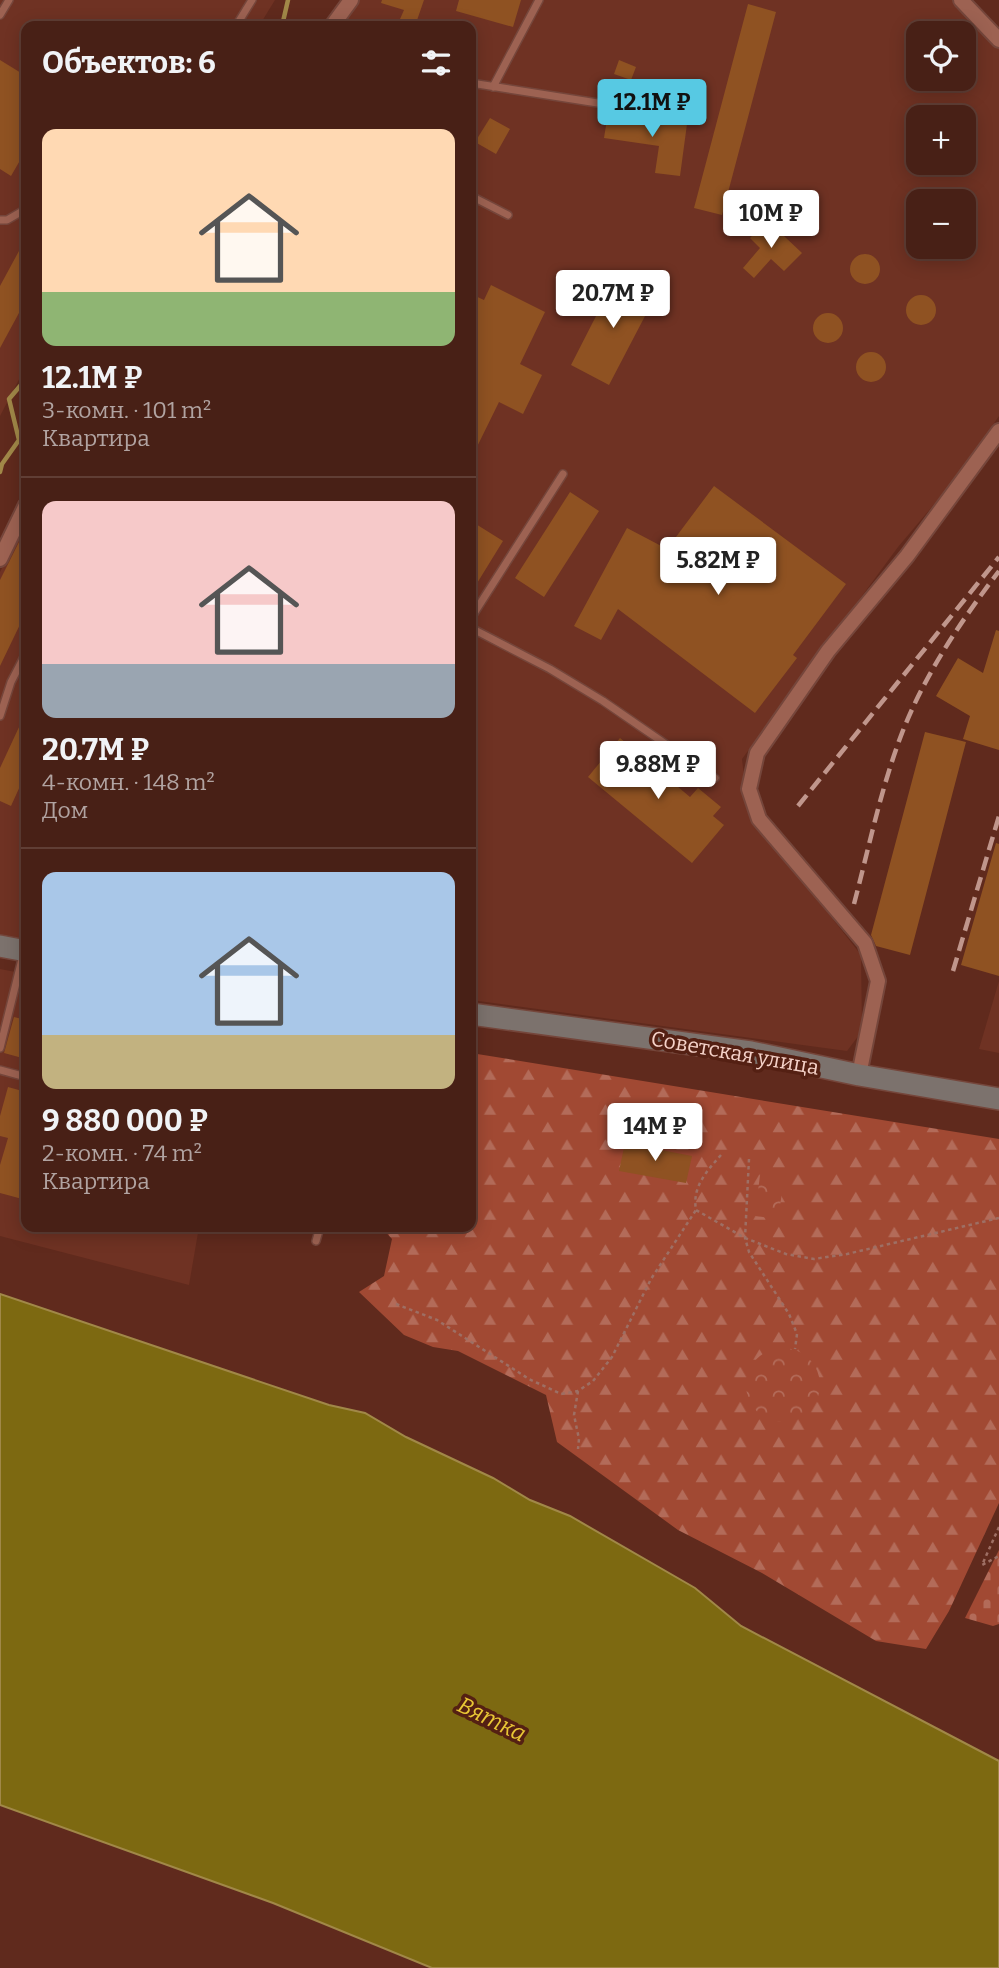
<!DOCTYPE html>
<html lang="ru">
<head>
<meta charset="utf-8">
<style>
  :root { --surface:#482016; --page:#522d23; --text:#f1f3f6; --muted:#b1a3a1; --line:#603e35; --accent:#57c9e3 }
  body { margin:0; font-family:Bitter,serif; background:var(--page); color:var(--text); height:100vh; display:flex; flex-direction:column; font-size:26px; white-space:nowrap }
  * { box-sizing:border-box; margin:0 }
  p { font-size:23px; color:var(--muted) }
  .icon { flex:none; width:38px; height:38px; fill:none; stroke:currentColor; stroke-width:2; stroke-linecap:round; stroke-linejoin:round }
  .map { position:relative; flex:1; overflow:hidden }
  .details { position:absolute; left:21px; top:21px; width:455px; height:1211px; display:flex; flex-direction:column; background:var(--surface); border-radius:14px; box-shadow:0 4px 18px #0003,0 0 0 2px var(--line) }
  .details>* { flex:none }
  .controls { position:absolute; left:906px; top:21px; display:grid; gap:14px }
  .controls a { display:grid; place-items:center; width:70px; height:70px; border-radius:14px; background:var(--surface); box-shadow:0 4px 18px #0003,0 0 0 2px var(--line); font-size:35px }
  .price { position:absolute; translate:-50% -60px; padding:0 16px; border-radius:7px; background:#fff; color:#222; font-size:23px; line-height:46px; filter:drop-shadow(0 2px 4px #0008) }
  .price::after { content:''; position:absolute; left:50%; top:42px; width:21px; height:16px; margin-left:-10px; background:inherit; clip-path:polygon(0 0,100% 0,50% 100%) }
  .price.on { background:var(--accent); color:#111 }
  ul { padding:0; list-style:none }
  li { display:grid; align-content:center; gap:14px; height:371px; padding:0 21px }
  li+li { border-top:2px solid var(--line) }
  li span { display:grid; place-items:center; height:217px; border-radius:14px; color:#555 }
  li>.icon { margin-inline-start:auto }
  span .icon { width:126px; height:126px; fill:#fffc; stroke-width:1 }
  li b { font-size:30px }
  h2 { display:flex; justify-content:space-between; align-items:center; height:84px; padding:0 21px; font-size:30px }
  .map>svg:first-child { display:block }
</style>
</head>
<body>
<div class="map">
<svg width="999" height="1968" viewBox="0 0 999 1968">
  <defs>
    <pattern id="forest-firs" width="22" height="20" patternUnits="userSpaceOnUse" patternTransform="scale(1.75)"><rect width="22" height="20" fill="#a14933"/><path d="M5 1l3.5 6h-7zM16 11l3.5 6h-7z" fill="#b36b59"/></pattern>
    <pattern id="cemetery-stones" width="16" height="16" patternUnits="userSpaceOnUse" patternTransform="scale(1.75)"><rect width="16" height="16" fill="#a14933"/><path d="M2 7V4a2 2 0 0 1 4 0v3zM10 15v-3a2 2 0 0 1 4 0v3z" fill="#b36b59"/></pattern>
    <pattern id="park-crowns" width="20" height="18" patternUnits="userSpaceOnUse" patternTransform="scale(1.75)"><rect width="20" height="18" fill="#a14933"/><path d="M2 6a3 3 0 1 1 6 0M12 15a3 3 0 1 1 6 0" fill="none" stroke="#b36b59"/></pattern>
  </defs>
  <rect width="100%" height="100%" fill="#602a1d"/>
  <path fill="#6f3223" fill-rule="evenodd" d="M0,0H275L259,26H26V366L0,416Z
    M360,0H955L999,42V416L958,476L898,547L742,759L748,811L861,955L862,1031L847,1051L471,1000V26H340ZM919,33H964V79H919ZM919,117H964V163H919ZM919,201H964V247H919Z
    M26,521V939L0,934V572Z
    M0,969L26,974V1227H199L189,1285L0,1236Z
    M999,981V1053L979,1049Z"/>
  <path fill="url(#forest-firs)" d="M471,1053L999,1139V1503L949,1611L926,1649L876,1641L762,1573L678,1530L557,1442L546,1395L458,1351L433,1347L404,1335L359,1292L384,1276L392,1239L381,1227H471Z"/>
  <path fill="url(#cemetery-stones)" d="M999,1550V1624L993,1626L965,1618Z"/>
  <path fill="url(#park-crowns)" d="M760,1175L784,1179L778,1219L755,1216Z
    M746 1385a37 37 0 1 1 74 0a37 37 0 1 1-74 0Z"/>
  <path fill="#7d6911" stroke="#a18848" stroke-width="2" d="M0,1294L329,1405L365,1413L406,1437L493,1478L530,1500L570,1516L695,1588L741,1626L999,1761V1968H432L273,1903L0,1805Z"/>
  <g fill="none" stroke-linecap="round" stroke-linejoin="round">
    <path stroke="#a18848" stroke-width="4.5" d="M282,26L288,0
      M0,472L2,464L19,440L9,399L26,379"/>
  </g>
  <path fill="#8f5222" d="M382,0H424L415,26H397L404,10L381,3Z
    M459,0H521L513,27L456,11Z
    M748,4L776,12L722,215L694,208Z
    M0,60L26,76V150L11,176L0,169Z
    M619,60L636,67L631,80L614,74Z
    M608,113L687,124L680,176L655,173L659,146L604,138Z
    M490,118L510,129L496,154L475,142Z
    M767,220L802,253L784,271L771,259L754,278L743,268L760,248L750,238Z
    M26,238V300L0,348V286Z
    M850 269a15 15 0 1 1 30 0a15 15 0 1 1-30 0Z
    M617,275L656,295L609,385L571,365Z
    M491,285L545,312L520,364L542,375L523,414L499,402L471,459V294L484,300Z
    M906 310a15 15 0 1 1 30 0a15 15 0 1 1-30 0Z
    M813 328a15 15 0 1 1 30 0a15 15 0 1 1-30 0Z
    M856 367a15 15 0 1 1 30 0a15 15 0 1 1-30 0Z
    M714,486L846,584L793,655L797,658L755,713L618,609L601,640L574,626L627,528L667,549Z
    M570,492L599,511L544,597L515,578Z
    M471,521L503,541L471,593Z
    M26,528V612L0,666V580Z
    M996,630L999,631V750L963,739L970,716L936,696L958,658L983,673Z
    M26,712V773L11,806L0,801V768Z
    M925,732L966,742L910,955L876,946L871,935Z
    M620,738L690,797L698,788L721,807L713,816L724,825L692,863L588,777Z
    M996,843L999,844V976L961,965Z
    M14,1017L26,1020V1059L4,1053Z
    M8,1087L26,1092V1200L0,1193V1165L8,1138L0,1136V1116Z
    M625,1143L692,1156L686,1183L619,1171Z"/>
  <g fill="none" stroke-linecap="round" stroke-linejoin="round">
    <defs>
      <path id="service" d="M0,15L9,0
        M236,26L252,0
        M471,83L623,107
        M493,87L539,0
        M471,196L508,215
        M0,220H7L26,209
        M471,618L563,474
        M471,628L550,669L603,701L715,778
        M0,716L11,682L26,653
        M0,1048L23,955
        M0,1070L26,1077
        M316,1241L320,1227"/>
      <path id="minor" d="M961,0L999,40
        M332,26L351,0
        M0,559L26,505
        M859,1075L878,981L865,943L759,819L749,789L757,753L828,651L907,556L999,431"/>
      <path id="secondary" d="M0,946L26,951
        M471,1014L751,1052L859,1075L999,1099"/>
    </defs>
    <use href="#service" stroke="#75463b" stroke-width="10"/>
    <use href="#minor" stroke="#75463b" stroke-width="18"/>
    <use href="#secondary" stroke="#75463b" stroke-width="24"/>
    <path stroke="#9e6f64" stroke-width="2.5" stroke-dasharray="3.5 3.5" stroke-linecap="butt" d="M721,1155C706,1172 692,1187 696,1210L745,1238L786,1254L814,1259L847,1254L999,1218
      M749,1159L745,1238L749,1252L789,1314L797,1334L795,1349
      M396,1304L437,1320L529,1379L561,1394L578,1391L593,1381L612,1357L651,1279L696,1210
      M578,1391L574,1415L579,1439L578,1449
      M999,1527L982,1565L999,1556"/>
    <use href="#service" stroke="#9d6252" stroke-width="7"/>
    <use href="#minor" stroke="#9d6252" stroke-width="14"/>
    <use href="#secondary" stroke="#7c726d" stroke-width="21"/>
    <path stroke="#c0968c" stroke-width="4.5" stroke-dasharray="14 7" stroke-linecap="butt" d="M798,806L999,557
      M854,904C869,847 881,788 902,733C925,674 961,621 999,571
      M953,971L999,816"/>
  </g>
  <g text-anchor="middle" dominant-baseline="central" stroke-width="7" stroke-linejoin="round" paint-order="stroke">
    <g font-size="21" fill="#f5d2c9" stroke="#542013">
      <text transform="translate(735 1053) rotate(10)">Советская улица</text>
    </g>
    <g font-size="23" font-style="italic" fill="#e9c735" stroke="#542013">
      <text transform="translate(492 1719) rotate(26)">Вятка</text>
    </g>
  </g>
</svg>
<div class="controls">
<a><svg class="icon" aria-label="locate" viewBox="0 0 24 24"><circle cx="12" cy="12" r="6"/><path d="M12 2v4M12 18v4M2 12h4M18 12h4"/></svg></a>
<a>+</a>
<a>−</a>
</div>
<b class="price on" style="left:652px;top:139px">12.1M ₽</b>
<b class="price" style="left:771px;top:250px">10M ₽</b>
<b class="price" style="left:613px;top:330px">20.7M ₽</b>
<b class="price" style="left:718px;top:597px">5.82M ₽</b>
<b class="price" style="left:658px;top:801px">9.88M ₽</b>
<b class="price" style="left:655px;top:1163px">14M ₽</b>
<section class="details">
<h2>Объектов: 6<svg class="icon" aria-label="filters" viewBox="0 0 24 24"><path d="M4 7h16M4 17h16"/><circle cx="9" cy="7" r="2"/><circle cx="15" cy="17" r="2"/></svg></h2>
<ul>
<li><span style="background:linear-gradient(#ffd9b3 75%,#8fb573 0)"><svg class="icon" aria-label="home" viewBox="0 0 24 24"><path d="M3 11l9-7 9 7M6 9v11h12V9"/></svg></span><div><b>12.1M ₽</b><p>3-комн. · 101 m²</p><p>Квартира</p></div></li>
<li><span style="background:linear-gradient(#f6c9c9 75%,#9aa5b1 0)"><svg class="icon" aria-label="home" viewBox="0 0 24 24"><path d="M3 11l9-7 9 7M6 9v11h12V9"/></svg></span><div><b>20.7M ₽</b><p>4-комн. · 148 m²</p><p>Дом</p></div></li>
<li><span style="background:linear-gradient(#a9c7e8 75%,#c2b280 0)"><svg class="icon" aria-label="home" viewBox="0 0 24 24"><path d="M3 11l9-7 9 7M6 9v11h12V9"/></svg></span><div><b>9 880 000 ₽</b><p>2-комн. · 74 m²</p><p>Квартира</p></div></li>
</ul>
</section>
</div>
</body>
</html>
